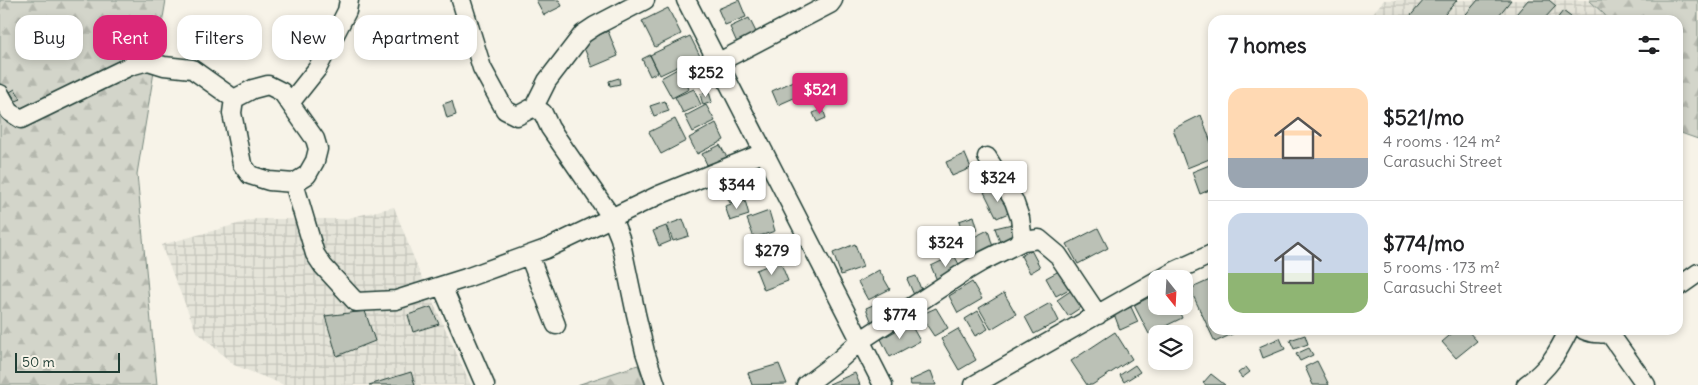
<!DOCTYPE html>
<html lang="en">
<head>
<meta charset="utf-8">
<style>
  :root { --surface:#fff; --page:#f2f2f2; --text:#202124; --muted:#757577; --line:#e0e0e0; --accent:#db2777 }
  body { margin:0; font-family:Delius,sans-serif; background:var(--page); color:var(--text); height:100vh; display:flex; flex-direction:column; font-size:19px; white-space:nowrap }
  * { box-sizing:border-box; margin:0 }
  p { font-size:16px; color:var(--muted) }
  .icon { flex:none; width:28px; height:28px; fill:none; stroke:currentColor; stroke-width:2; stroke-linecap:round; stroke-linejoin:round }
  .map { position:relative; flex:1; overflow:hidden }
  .sheet { position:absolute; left:1208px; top:15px; width:475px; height:320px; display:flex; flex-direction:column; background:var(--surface); border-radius:15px; box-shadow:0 2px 8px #0003 }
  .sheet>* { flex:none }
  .banner { position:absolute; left:15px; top:15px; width:475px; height:45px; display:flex; gap:10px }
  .needle { width:32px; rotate:162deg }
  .buttons { position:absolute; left:1148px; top:270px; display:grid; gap:10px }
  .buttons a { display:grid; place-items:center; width:45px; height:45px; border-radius:10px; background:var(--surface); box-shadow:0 2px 8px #0003; font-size:25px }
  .scale { position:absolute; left:15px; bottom:12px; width:105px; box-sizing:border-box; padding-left:5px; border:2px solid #1f3d34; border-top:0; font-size:14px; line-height:18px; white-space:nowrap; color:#1f3d34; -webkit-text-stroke:4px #f7f3e8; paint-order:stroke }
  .price { position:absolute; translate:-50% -42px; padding:0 11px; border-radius:5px; background:#fff; color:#222; font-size:16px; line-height:32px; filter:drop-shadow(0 1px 2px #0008) }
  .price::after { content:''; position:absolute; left:50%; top:30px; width:15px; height:11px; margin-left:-8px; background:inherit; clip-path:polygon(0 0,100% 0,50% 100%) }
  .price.selected { background:var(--accent); color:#fff }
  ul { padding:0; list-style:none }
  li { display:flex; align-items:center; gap:15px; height:125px; padding:0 20px }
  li+li { border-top:1px solid var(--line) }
  li span { display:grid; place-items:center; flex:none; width:140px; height:100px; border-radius:15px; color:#555 }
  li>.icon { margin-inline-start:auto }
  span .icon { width:60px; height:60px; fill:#fffc; stroke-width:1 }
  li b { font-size:21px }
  h2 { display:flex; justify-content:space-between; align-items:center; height:60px; padding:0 20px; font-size:21px }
  .tag { padding:0 18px; border-radius:15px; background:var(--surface); box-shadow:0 2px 8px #0003; font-size:18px; line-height:45px }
  .tag.selected { background:var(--accent); color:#fff }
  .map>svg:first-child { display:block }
</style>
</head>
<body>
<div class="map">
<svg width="1698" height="385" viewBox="0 0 1698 385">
  <defs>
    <pattern id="industrial-grid" width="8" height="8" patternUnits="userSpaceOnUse" patternTransform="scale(1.25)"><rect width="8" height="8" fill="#e5e4d9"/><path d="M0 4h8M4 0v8" fill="none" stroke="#c4c4bb"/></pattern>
    <pattern id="forest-firs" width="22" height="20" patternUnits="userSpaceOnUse" patternTransform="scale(1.25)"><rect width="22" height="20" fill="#d3d5ca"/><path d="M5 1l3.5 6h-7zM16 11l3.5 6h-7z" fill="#b5b8ae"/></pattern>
  </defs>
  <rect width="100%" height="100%" fill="#f7f3e8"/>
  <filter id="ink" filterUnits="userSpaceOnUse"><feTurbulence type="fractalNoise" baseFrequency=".02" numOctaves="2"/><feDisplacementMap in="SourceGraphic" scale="10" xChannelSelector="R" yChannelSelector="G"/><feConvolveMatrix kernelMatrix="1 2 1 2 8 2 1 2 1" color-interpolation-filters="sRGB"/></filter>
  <g filter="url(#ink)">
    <path fill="url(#industrial-grid)" d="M1384,0H1589L1605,15L1607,20H1367Z
      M394,207L418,269L471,385H284L234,365L196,331L161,245L256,219H344Z"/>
    <path fill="url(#forest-firs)" stroke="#79897f" d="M0,0H166L137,174L157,385H0Z
      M1589,0H1698V139L1678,132V20H1607L1605,15Z
      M638,365L645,385H577Z"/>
    <path fill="#bbc1b6" stroke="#1f3d34" d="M536,0H559L562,6L544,15Z
      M739,0L746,17L725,25L718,9Z
      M1424,0H1457L1440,20H1407Z
      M1478,0H1511L1495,20H1461Z
      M1528,0H1549L1556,6L1543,20H1511Z
      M668,8L681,34L655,47L642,21Z
      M1563,11L1575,20H1556Z
      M749,18L758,36L738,45L730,27Z
      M608,31L618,56L592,67L582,43Z
      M690,36L700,56L660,75L650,55Z
      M650,55L658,72L650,76L642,59Z
      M679,68L689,89L672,98L661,78Z
      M619,78L620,84L610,86L609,81Z
      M796,80L803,94L778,105L772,91Z
      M15,89L21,99L16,101L10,92Z
      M694,89L701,105L683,113L675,97Z
      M709,92L712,102L703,105L700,94Z
      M452,101L456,115L447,118L443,104Z
      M665,101L669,111L654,116L650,106Z
      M706,105L715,121L693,132L685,116Z
      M823,109L826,118L817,122L813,113Z
      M1201,115L1212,145V158L1187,168L1173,129Z
      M675,119L686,141L661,154L649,132Z
      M716,123L724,140L697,154L689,138Z
      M720,145L729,161L710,171L702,154Z
      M965,154L971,168L952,176L946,162Z
      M1212,164V189L1200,194L1192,172Z
      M986,169L994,182L985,187L976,173Z
      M738,180L745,197L730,203L722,186Z
      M997,188L1013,211L997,218L984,192Z
      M745,200L749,215L730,221L725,206Z
      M769,211L775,231L754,238L747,219Z
      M974,216L978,230L963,235L959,221Z
      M683,219L689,236L673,241L667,225Z
      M1012,224L1017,238L1001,245L995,228Z
      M666,226L671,241L659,246L653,231Z
      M1098,228L1108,248L1078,264L1067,244Z
      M988,230L993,247L973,257L966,241Z
      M855,244L863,267L841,275L833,253Z
      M1031,250L1040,267L1030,273L1021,256Z
      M954,255L961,268L938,283L931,266Z
      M780,261L788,281L764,290L756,270Z
      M879,270L890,289L868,300L858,282Z
      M1059,271L1069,289L1056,296L1046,278Z
      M916,276L922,292L914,295L907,279Z
      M1212,279V330H1241L1215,342L1190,289Z
      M972,282L982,299L958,313L949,296Z
      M1072,290L1083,306L1068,316L1057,300Z
      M1004,293L1016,314L991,329L979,308Z
      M1156,294V306H1177L1182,318L1149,334L1134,305Z
      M884,300L895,311L872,323L866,308Z
      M1050,303L1059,321L1034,334L1025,317Z
      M431,307L439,324L413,332L408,315Z
      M1131,307L1138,322L1120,330L1114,314Z
      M936,308L948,328L934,336L920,315Z
      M365,311L375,341L337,356L325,316Z
      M978,311L988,329L975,336L965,319Z
      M910,323L920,341L890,357L881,339Z
      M958,329L976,360L959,370L941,339Z
      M1456,330H1467L1477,341L1456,358L1442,342Z
      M1115,332L1132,359L1092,385H1087L1071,361Z
      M1305,335L1308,344L1294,349L1290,340Z
      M1280,338L1285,349L1263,358L1259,347Z
      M1309,348L1313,355L1300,361L1296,354Z
      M1317,361L1329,385H1313L1305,367Z
      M779,364L787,384L752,385L748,373Z
      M1135,365L1140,372L1124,382L1120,375Z
      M1246,367L1250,372L1242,378L1238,373Z
      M931,371L936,385H911L909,381Z
      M411,372L415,385H369Z
      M855,373L860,385H830L829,384Z
      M1211,374L1225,385H1206L1203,383Z"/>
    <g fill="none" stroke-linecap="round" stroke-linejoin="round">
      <defs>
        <path id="minor" d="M461,0L482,68L505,110L517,116L534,107L543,113L550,128L612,218L620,238L636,314L645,352L656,385
          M686,0L883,385
          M717,63L830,4L833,0
          M268,85L282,92L315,139L318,149L315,161L307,175L294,183L269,181L250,175L242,164L232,113L234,99L253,89Z
          M0,94L10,112L21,119L130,66L148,61L164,66L192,69L234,99
          M290,103L317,69L347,11L349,0
          M534,107L547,81L583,34L595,26L645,0
          M987,157L1014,201L1020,218L1023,241
          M294,183L315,254L323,266L356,302L396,300L466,278L529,255L546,249L659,195L763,153
          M529,255L556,325
          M1161,279L1175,271L1212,254
          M442,286L485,385
          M1678,287L1698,273
          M1584,330C1592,334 1607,335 1615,330
          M1610,334L1646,385
          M806,385L839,360L860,341L966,271L983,261L1023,241L1039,239L1058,255L1098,315
          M974,385L1156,281
          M1526,385C1549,368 1557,354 1569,330"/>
      </defs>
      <use href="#minor" stroke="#1f3d34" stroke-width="21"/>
      <use href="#minor" stroke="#f7f3e8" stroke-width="18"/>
    </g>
  </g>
</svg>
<div class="buttons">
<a><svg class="needle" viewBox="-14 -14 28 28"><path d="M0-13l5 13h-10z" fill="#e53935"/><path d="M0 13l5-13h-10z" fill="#757577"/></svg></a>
<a><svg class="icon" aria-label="layers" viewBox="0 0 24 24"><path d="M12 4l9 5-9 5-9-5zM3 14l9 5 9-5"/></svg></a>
</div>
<div class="scale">50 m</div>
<b class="price" style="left:706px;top:98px">$252</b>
<b class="price selected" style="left:820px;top:115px">$521</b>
<b class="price" style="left:998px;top:203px">$324</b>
<b class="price" style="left:737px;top:210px">$344</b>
<b class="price" style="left:946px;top:268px">$324</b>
<b class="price" style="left:772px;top:276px">$279</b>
<b class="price" style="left:900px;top:340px">$774</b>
<div class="banner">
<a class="tag">Buy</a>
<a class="tag selected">Rent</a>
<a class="tag">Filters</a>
<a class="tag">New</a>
<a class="tag">Apartment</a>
</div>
<section class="sheet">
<h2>7 homes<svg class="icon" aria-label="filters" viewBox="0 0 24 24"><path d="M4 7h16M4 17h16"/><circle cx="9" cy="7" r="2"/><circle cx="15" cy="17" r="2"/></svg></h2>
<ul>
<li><span style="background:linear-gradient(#ffd9b3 70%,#9aa5b1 0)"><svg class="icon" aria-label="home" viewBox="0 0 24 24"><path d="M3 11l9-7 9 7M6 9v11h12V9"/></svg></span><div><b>$521/mo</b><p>4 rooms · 124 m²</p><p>Carasuchi Street</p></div></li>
<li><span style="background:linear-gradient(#c9d6e8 60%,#8fb573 0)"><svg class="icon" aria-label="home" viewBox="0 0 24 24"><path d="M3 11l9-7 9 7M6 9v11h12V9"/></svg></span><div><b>$774/mo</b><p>5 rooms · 173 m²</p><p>Carasuchi Street</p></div></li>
</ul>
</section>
</div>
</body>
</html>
